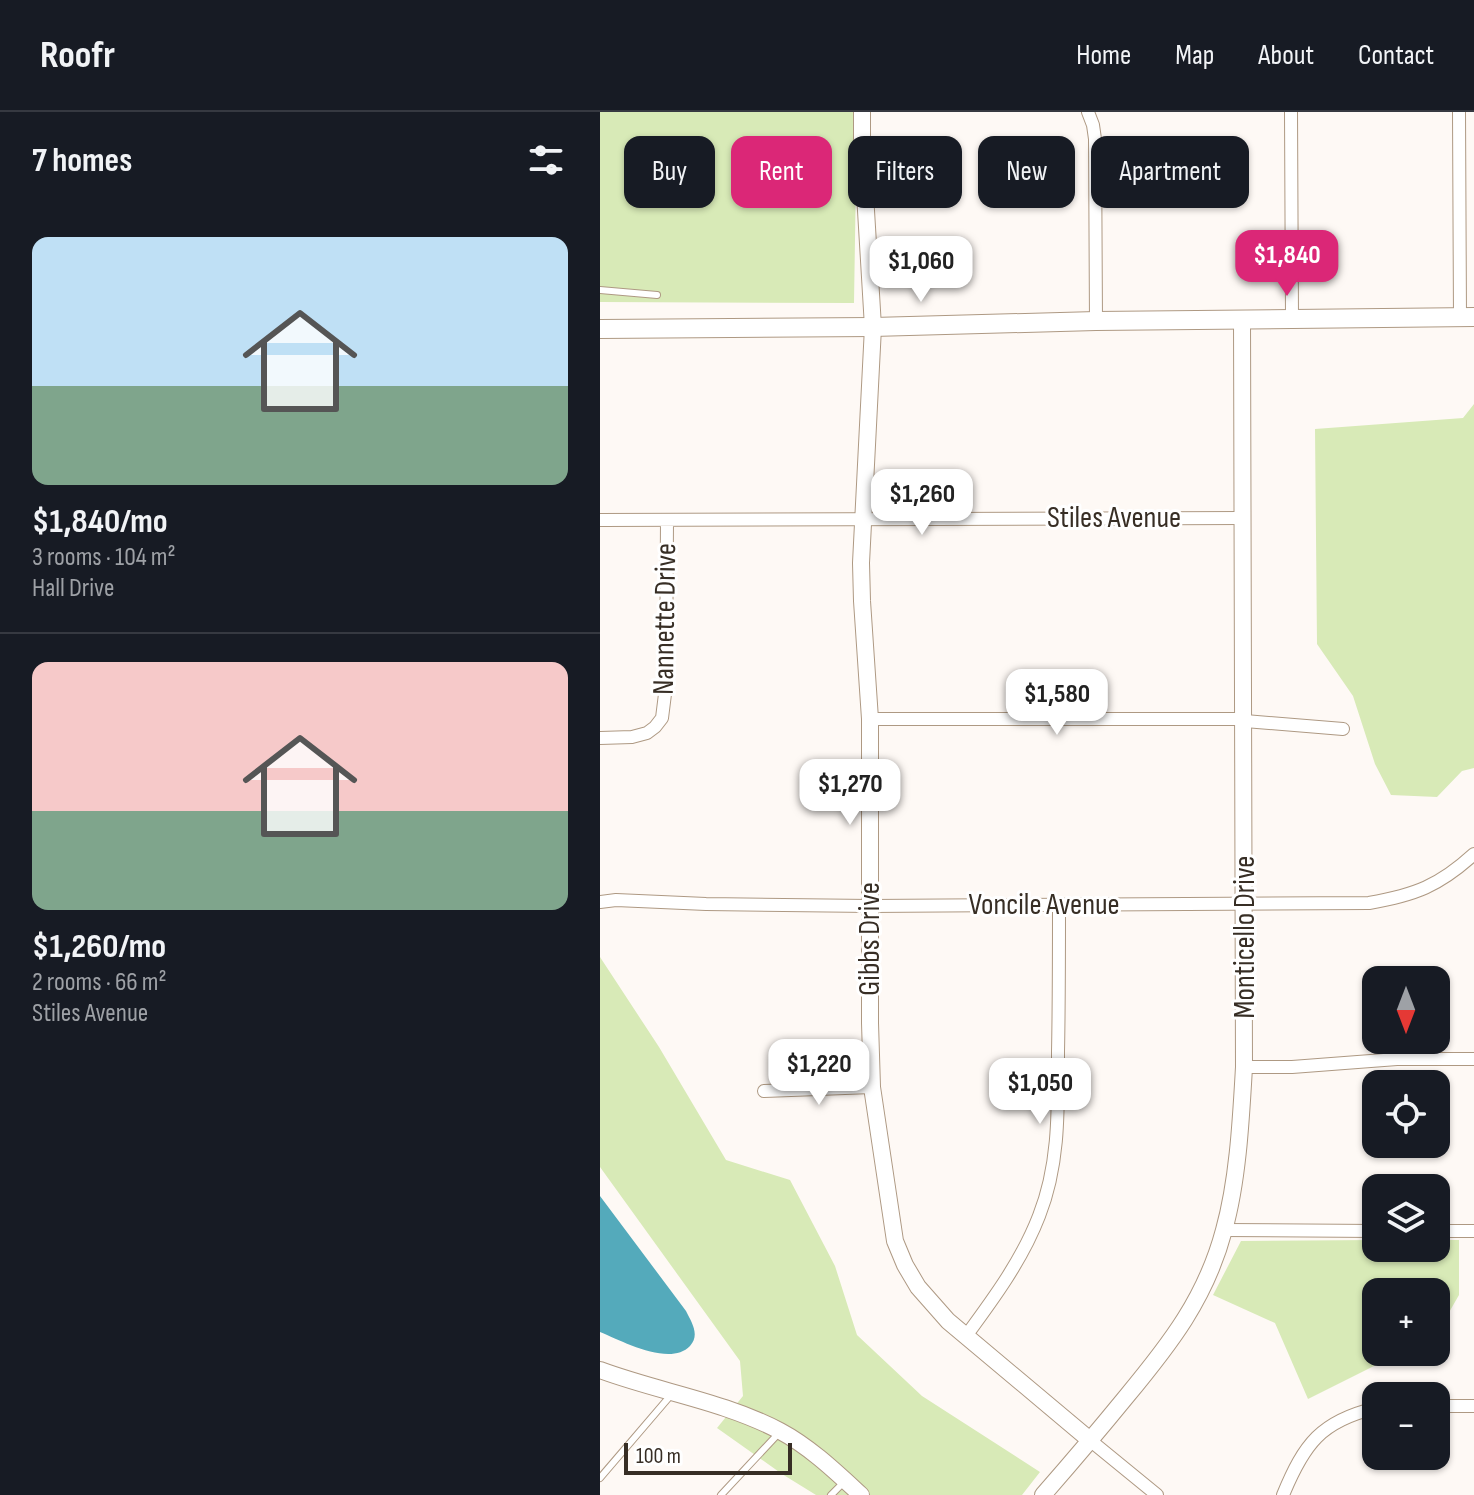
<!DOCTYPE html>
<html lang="en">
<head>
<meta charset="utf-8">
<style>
  :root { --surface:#171b24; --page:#242831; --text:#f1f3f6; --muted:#9ea1a6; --line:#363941; --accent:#db2777 }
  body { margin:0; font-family:"Sofia Sans Condensed",sans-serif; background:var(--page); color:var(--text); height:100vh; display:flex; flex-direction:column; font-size:30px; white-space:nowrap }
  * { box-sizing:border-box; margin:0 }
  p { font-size:26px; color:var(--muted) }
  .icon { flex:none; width:44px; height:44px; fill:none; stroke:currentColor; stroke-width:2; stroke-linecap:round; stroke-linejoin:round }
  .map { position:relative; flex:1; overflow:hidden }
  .details { display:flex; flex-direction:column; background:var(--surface); width:600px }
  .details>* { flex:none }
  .top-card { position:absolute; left:24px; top:24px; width:730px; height:72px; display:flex; gap:16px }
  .needle { width:52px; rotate:180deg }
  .controls { position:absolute; left:762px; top:854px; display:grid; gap:16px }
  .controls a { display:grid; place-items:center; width:88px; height:88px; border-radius:16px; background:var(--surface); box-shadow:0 2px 6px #0004; font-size:40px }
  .scale { position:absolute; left:24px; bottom:20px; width:168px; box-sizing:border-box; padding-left:8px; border:4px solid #372e25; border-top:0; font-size:22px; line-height:28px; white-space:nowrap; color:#372e25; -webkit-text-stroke:6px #fff; paint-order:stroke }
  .price { position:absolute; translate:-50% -68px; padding:0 18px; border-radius:16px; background:#fff; color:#222; font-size:26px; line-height:52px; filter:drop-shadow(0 2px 4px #0008) }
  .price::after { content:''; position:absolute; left:50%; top:48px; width:24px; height:18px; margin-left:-12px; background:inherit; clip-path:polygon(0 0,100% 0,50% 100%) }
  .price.current { background:var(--accent); color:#fff }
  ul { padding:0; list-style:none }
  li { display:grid; align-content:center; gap:16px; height:424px; padding:0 32px }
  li+li { border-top:2px solid var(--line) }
  li span { display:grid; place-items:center; height:248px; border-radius:16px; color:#555 }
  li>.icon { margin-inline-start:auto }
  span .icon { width:144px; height:144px; fill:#fffc; stroke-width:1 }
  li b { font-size:34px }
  h2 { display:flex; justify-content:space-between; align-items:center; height:96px; padding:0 32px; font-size:34px }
  .pill { padding:0 28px; border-radius:16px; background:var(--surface); box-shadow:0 2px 6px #0004; font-size:28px; line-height:72px }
  .pill.current { background:var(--accent); color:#fff }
  header { display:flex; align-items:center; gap:48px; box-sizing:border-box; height:112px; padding:0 40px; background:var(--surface); border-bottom:2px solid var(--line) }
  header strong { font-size:38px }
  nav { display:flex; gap:44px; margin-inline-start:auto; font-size:28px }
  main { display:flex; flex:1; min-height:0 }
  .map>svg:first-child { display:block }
</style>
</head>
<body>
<header>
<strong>Roofr</strong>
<nav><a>Home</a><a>Map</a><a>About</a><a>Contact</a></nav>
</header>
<main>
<section class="details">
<h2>7 homes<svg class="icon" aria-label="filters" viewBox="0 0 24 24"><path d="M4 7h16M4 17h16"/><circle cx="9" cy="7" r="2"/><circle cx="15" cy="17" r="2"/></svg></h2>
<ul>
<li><span style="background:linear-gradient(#bfe0f5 60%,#7fa58c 0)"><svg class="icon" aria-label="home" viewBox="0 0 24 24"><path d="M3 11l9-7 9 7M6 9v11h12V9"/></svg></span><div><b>$1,840/mo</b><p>3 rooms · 104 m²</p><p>Hall Drive</p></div></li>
<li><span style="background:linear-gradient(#f6c9c9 60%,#7fa58c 0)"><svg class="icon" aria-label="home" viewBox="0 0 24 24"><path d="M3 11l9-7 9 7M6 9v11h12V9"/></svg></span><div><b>$1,260/mo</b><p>2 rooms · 66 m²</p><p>Stiles Avenue</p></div></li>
</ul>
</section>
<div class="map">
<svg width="874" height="1383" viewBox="0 0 874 1383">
  <rect width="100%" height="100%" fill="#fef9f5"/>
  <path fill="#d8eab7" d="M0,0H257L254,191L0,190Z
    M874,292V656L862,659L837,685L791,683L775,652L753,584L717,532L715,317L863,306Z
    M0,845L59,935L126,1048L190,1068L235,1154L257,1223L322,1284L440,1360L422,1383H216L182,1362L117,1316L143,1284L140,1249L0,1055Z
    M776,1128V1136H836V1128H859V1183L836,1223V1180H776V1240H802L708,1287L675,1211L613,1183L641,1129Z"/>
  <path fill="#54aabb" d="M0,1084L86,1199C92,1211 100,1223 90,1234C70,1255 22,1229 0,1220Z"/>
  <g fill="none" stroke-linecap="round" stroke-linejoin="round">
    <defs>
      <path id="service" d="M0,178L57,183
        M0,1366L71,1283
        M121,1383L178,1322
        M231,1383L243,1371"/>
      <path id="minor" d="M488,0L493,13L495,27L496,209
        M691,0L692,206
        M859,0L860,205
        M0,408L644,406
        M270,607H645
        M645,609L743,617
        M0,626L32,625L47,621L55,615L62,606L66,574L67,408
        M0,790L16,788L106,792L270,794L769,791C815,783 839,774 874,742
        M644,955H692L797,947H874
        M164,979L272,975
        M624,1118L776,1119
        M836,1119H874
        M366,1224C394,1186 422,1148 439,1104C460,1051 458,995 458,940C459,891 459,842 459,793
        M836,1294H874
        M491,1329L557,1383
        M683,1383C704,1332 721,1309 776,1296"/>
      <path id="tertiary" d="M262,0V32L273,215L261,451L262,489L270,607V911L272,975L295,1129L305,1153L318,1175L348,1209L491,1329
        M0,1258C59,1280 123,1289 180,1319C210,1335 236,1360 261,1383
        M443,1383C471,1351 499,1318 526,1285C570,1232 606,1186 624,1118C638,1068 641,1007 644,955L642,207"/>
      <path id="secondary" d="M0,217L273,215L496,209L874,205"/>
    </defs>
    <use href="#service" stroke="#ae9983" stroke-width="8"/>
    <use href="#minor" stroke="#ae9983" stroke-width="14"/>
    <use href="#tertiary" stroke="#ae9983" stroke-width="18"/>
    <use href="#secondary" stroke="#ae9983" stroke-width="20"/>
    <use href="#service" stroke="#fff" stroke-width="6"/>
    <use href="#minor" stroke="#fff" stroke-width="12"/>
    <use href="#tertiary" stroke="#fff" stroke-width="16"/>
    <use href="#secondary" stroke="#fff" stroke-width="18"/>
  </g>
  <g text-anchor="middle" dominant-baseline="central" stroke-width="6" stroke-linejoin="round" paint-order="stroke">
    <g font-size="30" fill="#372e25" stroke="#fff">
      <text x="514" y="406">Stiles Avenue</text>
      <text transform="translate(65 507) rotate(-89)">Nannette Drive</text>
      <text x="444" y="793">Voncile Avenue</text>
      <text transform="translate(645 825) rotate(-90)">Monticello Drive</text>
      <text transform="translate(270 827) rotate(-90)">Gibbs Drive</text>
    </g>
  </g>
</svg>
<div class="controls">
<a><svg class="needle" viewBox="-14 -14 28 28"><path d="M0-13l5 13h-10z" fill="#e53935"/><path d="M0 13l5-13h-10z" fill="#9ea1a6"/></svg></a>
<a><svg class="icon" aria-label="locate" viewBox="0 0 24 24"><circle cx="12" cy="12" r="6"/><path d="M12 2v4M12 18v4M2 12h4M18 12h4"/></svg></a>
<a><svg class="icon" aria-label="layers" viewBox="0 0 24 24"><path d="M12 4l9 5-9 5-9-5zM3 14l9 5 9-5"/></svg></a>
<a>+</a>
<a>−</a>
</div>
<div class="scale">100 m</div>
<b class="price current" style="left:687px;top:186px">$1,840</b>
<b class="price" style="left:321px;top:192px">$1,060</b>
<b class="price" style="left:322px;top:425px">$1,260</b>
<b class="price" style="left:457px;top:625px">$1,580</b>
<b class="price" style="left:250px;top:715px">$1,270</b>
<b class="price" style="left:219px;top:995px">$1,220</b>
<b class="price" style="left:440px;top:1014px">$1,050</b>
<div class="top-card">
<a class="pill">Buy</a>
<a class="pill current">Rent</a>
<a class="pill">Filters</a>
<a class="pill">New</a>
<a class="pill">Apartment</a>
</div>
</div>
</main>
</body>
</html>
